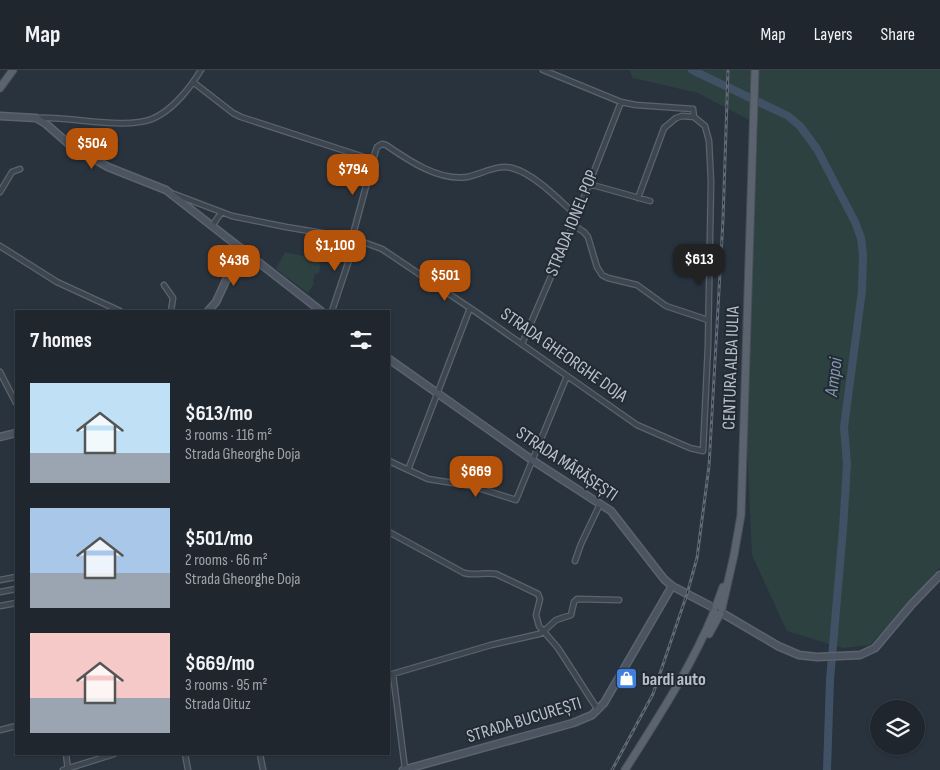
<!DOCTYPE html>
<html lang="en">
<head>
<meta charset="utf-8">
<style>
  :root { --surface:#1f262e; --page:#272e36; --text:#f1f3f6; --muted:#a1a5aa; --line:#3c434a; --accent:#b45309 }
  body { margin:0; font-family:"Sofia Sans Condensed",sans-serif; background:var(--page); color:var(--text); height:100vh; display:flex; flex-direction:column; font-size:19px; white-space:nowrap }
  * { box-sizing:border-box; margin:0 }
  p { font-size:16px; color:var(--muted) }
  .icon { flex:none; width:28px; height:28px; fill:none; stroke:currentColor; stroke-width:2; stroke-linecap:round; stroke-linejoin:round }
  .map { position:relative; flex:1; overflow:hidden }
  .drawer { position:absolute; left:15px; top:240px; width:375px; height:445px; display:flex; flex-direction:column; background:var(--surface); border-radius:0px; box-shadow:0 1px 4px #0004,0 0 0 1px var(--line) }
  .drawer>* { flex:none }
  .buttons { position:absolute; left:870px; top:630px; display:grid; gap:10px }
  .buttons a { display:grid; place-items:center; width:55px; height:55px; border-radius:50%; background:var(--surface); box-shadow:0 1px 4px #0004,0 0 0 1px var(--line); font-size:25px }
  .price { position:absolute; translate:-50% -42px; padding:0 11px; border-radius:10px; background:var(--accent); color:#fff; font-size:16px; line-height:32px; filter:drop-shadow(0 1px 2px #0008) }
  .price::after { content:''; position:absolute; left:50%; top:30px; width:15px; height:11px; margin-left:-8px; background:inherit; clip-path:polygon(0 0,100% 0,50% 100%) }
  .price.selected { background:#222; color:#fff }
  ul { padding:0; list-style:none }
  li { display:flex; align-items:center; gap:15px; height:125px; padding:0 15px }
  li span { display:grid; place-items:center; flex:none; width:140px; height:100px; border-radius:0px; color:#555 }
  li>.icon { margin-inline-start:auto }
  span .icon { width:60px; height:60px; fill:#fffc; stroke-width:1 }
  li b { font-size:21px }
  h2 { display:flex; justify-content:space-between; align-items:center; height:60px; padding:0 15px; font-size:21px }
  header { display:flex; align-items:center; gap:30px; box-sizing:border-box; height:70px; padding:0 25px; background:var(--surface); border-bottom:1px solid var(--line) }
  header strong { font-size:24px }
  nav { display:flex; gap:28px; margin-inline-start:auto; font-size:18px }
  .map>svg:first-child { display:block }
</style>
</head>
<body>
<header>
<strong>Map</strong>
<nav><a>Map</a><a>Layers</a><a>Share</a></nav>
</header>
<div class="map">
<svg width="940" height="700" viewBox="0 0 940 700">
  <rect width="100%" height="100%" fill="#29333e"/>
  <path fill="#2e4141" d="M629,0H940V498L870,575L843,578L787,561L752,485L747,376L753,177L758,57L749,50L698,23L633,8Z
    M285,182L321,190L319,203L315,204L313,210L314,213L308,223L276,199Z"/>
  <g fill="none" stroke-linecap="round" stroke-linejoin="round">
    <path stroke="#415165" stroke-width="8" d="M692,0L788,46L800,56L817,79L855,152L861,168L863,184L862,221L844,357L847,394L843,459L830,610L827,700"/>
    <defs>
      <path id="street" d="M543,0L621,32L636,35L693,39L694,47
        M193,12L233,43L241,47L373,90
        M37,48C70,46 123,60 152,49C172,41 190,18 201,0
        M589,114L650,131
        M0,122L12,102L20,99
        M174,124L232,146L286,157L352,168L382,179L476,242L637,355L690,378L703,381L708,276L711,112L709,71L705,56L694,47L682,46L676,48L664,58L638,128
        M573,155L584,162L588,167L597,197L602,205L608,208L637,215L666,236L708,250
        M212,156L221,143
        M352,168L375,83L377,77L382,74L386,75C408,90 438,111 467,107C482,104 497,94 512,98C535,104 560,131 577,146
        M0,176L57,212L120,241
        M164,215L173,228L171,241
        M332,241L356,169
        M522,274L573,155L621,32
        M0,302L16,333
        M389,391L428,409L472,416L516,430L567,306
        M408,400L470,238
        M389,462L464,503C475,506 485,502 496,504L538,524L540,529L536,545L539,556L558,578L598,640
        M575,491L581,474L600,434
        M0,510L16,507
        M0,522L16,519
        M0,536L16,533
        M393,604L405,699
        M389,605L491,575L539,564L543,562L556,550L571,545L574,532L577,529L619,530
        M0,660L16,656
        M66,684L68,700
        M185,684L188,700
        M260,684L263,700
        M63,700L114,684"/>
      <path id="secondary" d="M0,46L36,48L46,54L70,75L108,97L166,120L321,241
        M208,241L216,232L241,178
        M389,289L532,390L611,441L664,509L672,516L714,538
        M0,367L16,363
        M722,543L778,576L799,585L817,587L860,585L875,578L912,534L940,505
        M403,700L573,653L592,645L604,633L672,516"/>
      <path id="primary" d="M0,18L13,0
        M716,536L723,517
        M722,538L734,485L741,445L755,0
        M709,564L720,544
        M625,700C657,649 691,598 714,542"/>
    </defs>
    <use href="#street" stroke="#5b636c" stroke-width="7"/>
    <use href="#secondary" stroke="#5b636c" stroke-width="9"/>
    <use href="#primary" stroke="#474e58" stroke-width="9"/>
    <use href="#street" stroke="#3d454f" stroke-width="4.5"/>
    <use href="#secondary" stroke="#4c5461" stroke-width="6"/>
    <use href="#primary" stroke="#5b646e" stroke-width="7"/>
    <defs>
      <path id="rail" d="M612,700L653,624L687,524L697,488L709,396L723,150L728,0"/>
    </defs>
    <use href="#rail" stroke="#606975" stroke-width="3"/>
    <use href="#rail" stroke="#222a34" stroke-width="1" stroke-dasharray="4" stroke-linecap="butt"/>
  </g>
  <defs>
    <symbol id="shop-square" viewBox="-11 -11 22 22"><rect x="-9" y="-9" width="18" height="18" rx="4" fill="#3f7fe0" stroke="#222a34"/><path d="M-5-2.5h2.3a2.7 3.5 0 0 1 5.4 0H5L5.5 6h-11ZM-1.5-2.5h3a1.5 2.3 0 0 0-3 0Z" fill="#fff"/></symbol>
  </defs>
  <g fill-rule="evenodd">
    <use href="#shop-square" x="614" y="596" width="25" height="25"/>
  </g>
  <g text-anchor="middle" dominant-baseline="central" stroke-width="4" stroke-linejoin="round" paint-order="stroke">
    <g font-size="18" fill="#bac0c9" stroke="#222a34">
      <text transform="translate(572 153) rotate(-68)">STRADA IONEL POP</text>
      <text transform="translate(564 285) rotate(35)">STRADA GHEORGHE DOJA</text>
      <text transform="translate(731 298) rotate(-88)">CENTURA ALBA IULIA</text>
      <text transform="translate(567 394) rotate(34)">STRADA MĂRĂȘEȘTI</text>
      <text transform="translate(524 650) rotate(-17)">STRADA BUCUREȘTI</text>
    </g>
    <g font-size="18" font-weight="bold" fill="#bac0c9" stroke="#222a34" text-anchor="start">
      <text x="642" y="609">bardi auto</text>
    </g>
    <g font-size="19" font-style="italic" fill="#8597ac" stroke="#222a34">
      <text transform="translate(834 307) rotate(-83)">Ampoi</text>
    </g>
  </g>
</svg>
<div class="buttons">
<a><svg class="icon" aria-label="layers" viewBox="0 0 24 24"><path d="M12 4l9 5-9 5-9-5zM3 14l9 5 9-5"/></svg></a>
</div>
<b class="price" style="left:92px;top:100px">$504</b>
<b class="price" style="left:353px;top:126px">$794</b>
<b class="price" style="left:335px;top:202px">$1,100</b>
<b class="price selected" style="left:699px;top:216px">$613</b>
<b class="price" style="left:234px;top:217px">$436</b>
<b class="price" style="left:445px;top:232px">$501</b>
<b class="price" style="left:476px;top:428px">$669</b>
<section class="drawer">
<h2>7 homes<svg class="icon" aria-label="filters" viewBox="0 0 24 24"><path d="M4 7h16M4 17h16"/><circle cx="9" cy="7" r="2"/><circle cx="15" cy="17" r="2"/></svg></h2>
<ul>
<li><span style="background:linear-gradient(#bfe0f5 70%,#9aa5b1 0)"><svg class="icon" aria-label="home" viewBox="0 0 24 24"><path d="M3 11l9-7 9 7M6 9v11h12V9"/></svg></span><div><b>$613/mo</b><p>3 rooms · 116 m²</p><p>Strada Gheorghe Doja</p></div></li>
<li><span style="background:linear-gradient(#a9c7e8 65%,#9aa5b1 0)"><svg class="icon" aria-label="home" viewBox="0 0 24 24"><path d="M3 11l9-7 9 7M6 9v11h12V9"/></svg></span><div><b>$501/mo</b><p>2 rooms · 66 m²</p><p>Strada Gheorghe Doja</p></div></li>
<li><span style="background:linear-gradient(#f6c9c9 65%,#9aa5b1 0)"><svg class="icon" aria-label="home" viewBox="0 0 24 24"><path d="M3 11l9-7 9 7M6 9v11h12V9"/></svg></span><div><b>$669/mo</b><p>3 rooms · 95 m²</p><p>Strada Oituz</p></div></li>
</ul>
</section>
</div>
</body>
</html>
